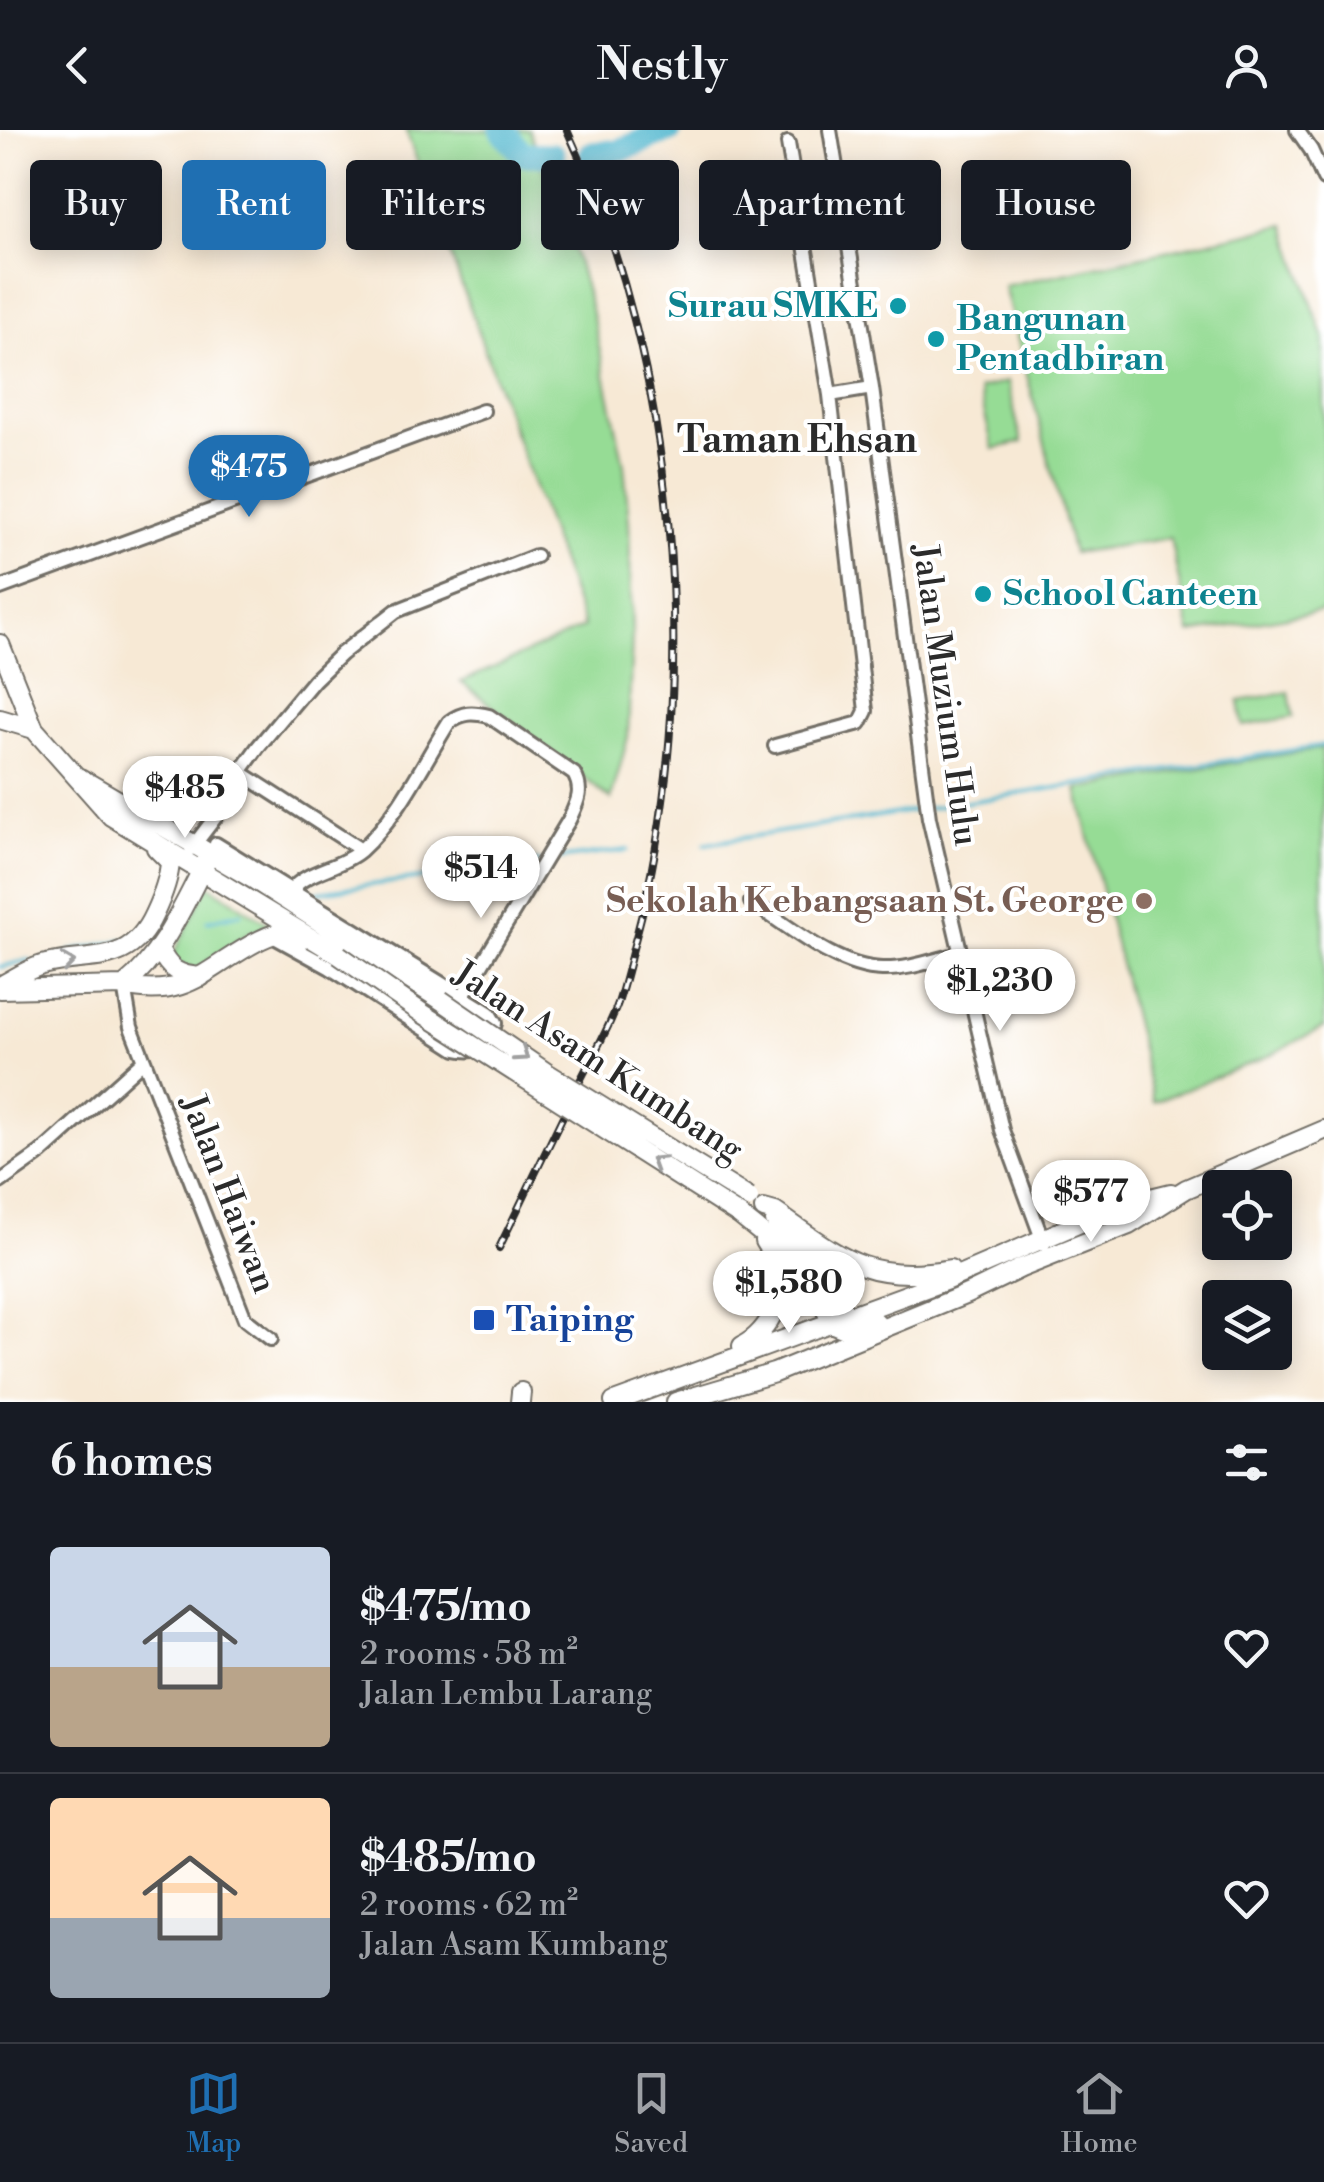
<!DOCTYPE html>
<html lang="en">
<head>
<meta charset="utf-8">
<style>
  :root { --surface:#171b24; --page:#242831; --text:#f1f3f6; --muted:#9ea1a6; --line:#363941; --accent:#1f6fb2 }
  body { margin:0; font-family:"Libre Bodoni",serif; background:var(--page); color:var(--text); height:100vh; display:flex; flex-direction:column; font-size:38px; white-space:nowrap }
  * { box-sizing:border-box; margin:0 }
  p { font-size:32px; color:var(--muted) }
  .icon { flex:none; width:55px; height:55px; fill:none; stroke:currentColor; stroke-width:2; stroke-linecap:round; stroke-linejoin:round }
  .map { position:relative; height:1272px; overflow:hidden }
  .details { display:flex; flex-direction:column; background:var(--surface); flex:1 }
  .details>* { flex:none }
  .banner { position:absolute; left:30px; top:30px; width:1265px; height:90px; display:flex; gap:20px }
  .controls { position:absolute; left:1202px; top:1040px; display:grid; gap:20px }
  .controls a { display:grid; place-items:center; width:90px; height:90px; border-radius:10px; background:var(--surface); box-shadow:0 5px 25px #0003; font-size:50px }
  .price { position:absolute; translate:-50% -85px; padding:0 22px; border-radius:35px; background:#fff; color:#222; font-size:32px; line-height:65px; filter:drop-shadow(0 2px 5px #0008) }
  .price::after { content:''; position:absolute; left:50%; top:60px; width:30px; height:22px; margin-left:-15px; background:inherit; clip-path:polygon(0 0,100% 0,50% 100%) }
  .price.current { background:var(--accent); color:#fff }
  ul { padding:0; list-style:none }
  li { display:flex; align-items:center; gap:30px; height:250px; padding:0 50px }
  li+li { border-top:2px solid var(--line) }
  li span { display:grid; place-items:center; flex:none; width:280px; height:200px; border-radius:10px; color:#555 }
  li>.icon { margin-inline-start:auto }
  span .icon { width:120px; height:120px; fill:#fffc; stroke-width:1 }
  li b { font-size:42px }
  h2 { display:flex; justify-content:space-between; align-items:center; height:120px; padding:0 50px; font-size:42px }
  .tag { padding:0 35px; border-radius:10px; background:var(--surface); box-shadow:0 5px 25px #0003; font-size:35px; line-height:90px }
  .tag.current { background:var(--accent); color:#fff }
  header { display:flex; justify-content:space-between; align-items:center; height:130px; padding:0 50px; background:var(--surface); font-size:45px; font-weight:600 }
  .tabs { display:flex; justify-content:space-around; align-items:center; height:140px; border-top:2px solid var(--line); background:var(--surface); font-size:28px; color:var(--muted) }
  .tabs a { display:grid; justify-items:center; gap:5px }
  .tabs .current { color:var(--accent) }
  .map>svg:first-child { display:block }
</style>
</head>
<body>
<header><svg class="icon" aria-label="back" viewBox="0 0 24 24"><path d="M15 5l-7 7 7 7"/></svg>Nestly<svg class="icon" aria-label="person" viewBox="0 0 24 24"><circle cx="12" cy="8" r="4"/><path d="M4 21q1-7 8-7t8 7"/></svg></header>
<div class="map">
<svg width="1324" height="1272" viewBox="0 0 1324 1272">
  <rect width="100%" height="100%" fill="#fff"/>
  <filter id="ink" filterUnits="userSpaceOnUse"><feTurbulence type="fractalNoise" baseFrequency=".01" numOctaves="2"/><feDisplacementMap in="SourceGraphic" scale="20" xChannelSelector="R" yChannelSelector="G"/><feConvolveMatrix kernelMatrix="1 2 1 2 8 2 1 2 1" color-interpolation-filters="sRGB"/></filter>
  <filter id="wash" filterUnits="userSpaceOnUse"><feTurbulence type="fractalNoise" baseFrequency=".0048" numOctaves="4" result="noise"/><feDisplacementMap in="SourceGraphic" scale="40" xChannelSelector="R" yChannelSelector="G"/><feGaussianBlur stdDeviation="2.25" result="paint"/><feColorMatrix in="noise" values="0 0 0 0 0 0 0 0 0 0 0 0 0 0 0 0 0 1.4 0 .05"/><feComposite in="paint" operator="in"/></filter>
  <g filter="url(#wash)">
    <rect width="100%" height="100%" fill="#f7e9d5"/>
    <path fill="#96dc95" stroke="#608460" stroke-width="2.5" d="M406,0H529L573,117L591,179L624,335L629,392L632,505L628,607L611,669L461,552L584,497Z
      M1285,95L1324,209V481L1190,503L1170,408L1073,423L1004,156Z
      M1007,252L1022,312L993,319L979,259Z
      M1289,562L1293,587L1243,596L1239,571Z
      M1322,618L1324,897L1268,926L1154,972L1077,659Z
      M208,755L272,796L249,803L196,840L170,831Z"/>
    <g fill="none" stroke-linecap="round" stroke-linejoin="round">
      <path stroke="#51b7cf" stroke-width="4" d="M705,714L1324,615
        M549,730L628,720
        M318,762L539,732
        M207,791L241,783
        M69,822L123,810
        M0,837L30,830"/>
      <path stroke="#51b7cf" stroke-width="25" d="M502,0L523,24L553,25
        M623,19L670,0
        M591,24L611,22"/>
    </g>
  </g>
  <g filter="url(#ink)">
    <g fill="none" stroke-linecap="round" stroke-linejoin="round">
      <defs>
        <path id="minor" d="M830,0L872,258L929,688L1002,1000L1044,1114
          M1297,0L1311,20L1324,49
          M830,265L872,258
          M0,458L483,281
          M775,616L860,593L866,581L830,265L788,13
          M240,642L361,720
          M216,714L489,883L495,893C489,917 480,924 456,919L329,837L271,805
          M191,719L217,685L240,642L258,617L314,550L341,524L396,481L536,426
          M293,759C304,742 340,738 360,721C398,687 422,635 449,592C463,582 472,582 489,586L574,644C584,661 577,673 569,690L462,867
          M751,772C789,796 836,838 882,839C907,840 934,830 959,824
          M124,856L131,897L245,1189L271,1209
          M0,1052L41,1023L143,931"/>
        <path id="secondary" d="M0,514L34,599L111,686L339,825
          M0,589L34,599
          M80,648L253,749L441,870
          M159,819C170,840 177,845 201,847
          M0,856C14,849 28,839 42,835C91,822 129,839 154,784C162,767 169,750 170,732L156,718
          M124,856C188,871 208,836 260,810C266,807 274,803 282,803C289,803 298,806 305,808
          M0,859L124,856C163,825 184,774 207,730
          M764,1079L775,1082C840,1127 867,1154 950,1139
          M739,1085L784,1121L817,1164L833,1194L845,1199L875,1191
          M775,1091L824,1145L846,1185
          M742,1216C769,1202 789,1164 777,1132C774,1125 768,1118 764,1111
          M520,1272L521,1262
          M614,1272L947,1150L1122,1075L1171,1063
          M676,1272L774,1243L967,1164L1021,1138L1129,1095L1186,1059L1324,1000"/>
      </defs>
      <use href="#minor" stroke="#726e66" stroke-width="18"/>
      <use href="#secondary" stroke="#726e66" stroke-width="22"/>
      <use href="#minor" stroke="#fff" stroke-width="12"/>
      <use href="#secondary" stroke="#fff" stroke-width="18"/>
      <defs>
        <path id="rail" d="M499,1118C525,1064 552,1009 578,955C591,928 608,901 618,873C625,852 630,829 636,807C704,555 678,237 567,0"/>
      </defs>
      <use href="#rail" stroke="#2b2b2b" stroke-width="8"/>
      <use href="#rail" stroke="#fff" stroke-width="4" stroke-dasharray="11" stroke-linecap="butt"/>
      <defs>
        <path id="secondary-bridge" d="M339,825L422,883L739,1085
          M441,870L547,943L749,1068"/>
      </defs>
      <use href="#secondary-bridge" stroke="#726e66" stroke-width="22" stroke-linecap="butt"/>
      <use href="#secondary-bridge" stroke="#fff" stroke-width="18"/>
    </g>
    <defs><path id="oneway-chevron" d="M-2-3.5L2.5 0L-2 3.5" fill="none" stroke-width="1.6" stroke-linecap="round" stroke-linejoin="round" transform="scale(2.5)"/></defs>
    <g stroke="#a0a0a0">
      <use href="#oneway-chevron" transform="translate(68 832) rotate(-8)"/>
      <use href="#oneway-chevron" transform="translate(522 925) rotate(35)"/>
      <use href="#oneway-chevron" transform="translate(657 1032) rotate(-148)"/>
    </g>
  </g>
  <g fill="#0f9aa8" stroke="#fff" stroke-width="4">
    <circle cx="898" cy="176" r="10"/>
    <circle cx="936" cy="209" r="10"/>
    <circle cx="983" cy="464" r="10"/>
  </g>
  <circle fill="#8d6e63" stroke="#fff" stroke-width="4" cx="1144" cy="771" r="10"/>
  <rect fill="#1a4fb4" stroke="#fff" stroke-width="4" x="472" y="1178" width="24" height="24" rx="5"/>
  <g text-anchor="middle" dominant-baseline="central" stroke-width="8" stroke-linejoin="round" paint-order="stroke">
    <g font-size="35" font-weight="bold" fill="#0d838f" stroke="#fff" text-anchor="start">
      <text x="878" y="176" text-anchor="end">Surau SMKE</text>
      <text x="956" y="189">Bangunan<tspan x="956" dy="40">Pentadbiran</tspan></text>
      <text x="1003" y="464">School Canteen</text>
    </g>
    <g font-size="35" fill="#2b2b2b" stroke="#fff">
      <text transform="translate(945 565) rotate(82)">Jalan Muzium Hulu</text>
      <text transform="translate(598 932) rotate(33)">Jalan Asam Kumbang</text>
      <text transform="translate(228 1064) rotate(69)">Jalan Haiwan</text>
    </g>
    <g font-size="35" font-weight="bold" fill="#785e54" stroke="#fff" text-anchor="end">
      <text x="1124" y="771">Sekolah Kebangsaan St. George</text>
    </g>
    <g font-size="35" font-weight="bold" fill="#164399" stroke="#fff" text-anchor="start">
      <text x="506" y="1190">Taiping</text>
    </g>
    <g font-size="38" font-weight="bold" fill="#2b2b2b" stroke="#fff">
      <text x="797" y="310">Taman Ehsan</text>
    </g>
  </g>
</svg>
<div class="controls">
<a><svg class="icon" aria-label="locate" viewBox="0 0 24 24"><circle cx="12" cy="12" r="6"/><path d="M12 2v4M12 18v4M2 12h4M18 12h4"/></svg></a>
<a><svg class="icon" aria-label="layers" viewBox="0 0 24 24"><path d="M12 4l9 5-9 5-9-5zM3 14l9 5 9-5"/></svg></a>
</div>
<b class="price current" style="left:249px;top:390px">$475</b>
<b class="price" style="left:185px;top:711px">$485</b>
<b class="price" style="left:481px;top:791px">$514</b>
<b class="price" style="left:1000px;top:904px">$1,230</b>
<b class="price" style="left:1091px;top:1115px">$577</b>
<b class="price" style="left:789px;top:1206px">$1,580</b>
<div class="banner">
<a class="tag">Buy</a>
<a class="tag current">Rent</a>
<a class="tag">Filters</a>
<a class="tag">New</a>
<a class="tag">Apartment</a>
<a class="tag">House</a>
</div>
</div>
<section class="details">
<h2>6 homes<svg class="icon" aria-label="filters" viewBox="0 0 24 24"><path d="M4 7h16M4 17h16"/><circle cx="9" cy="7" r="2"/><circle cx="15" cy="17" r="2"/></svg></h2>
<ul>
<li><span style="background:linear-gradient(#c9d6e8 60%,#b9a48a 0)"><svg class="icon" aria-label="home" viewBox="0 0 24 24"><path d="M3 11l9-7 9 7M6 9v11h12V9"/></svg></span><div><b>$475/mo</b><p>2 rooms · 58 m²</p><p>Jalan Lembu Larang</p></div><svg class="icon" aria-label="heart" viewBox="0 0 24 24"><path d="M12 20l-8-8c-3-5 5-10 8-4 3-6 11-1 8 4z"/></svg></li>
<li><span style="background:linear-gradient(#ffd9b3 60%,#9aa5b1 0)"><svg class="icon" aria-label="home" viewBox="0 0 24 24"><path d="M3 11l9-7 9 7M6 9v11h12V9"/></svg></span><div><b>$485/mo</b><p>2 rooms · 62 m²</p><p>Jalan Asam Kumbang</p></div><svg class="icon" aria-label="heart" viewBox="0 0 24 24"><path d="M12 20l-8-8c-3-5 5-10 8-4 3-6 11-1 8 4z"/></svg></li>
</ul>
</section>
<nav class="tabs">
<a class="current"><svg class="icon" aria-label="map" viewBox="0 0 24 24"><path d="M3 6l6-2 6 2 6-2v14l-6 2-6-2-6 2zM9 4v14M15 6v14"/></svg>Map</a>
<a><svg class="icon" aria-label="saved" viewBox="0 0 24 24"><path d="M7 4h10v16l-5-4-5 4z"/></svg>Saved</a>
<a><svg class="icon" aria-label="home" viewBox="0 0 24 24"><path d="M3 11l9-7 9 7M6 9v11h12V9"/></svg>Home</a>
</nav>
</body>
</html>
